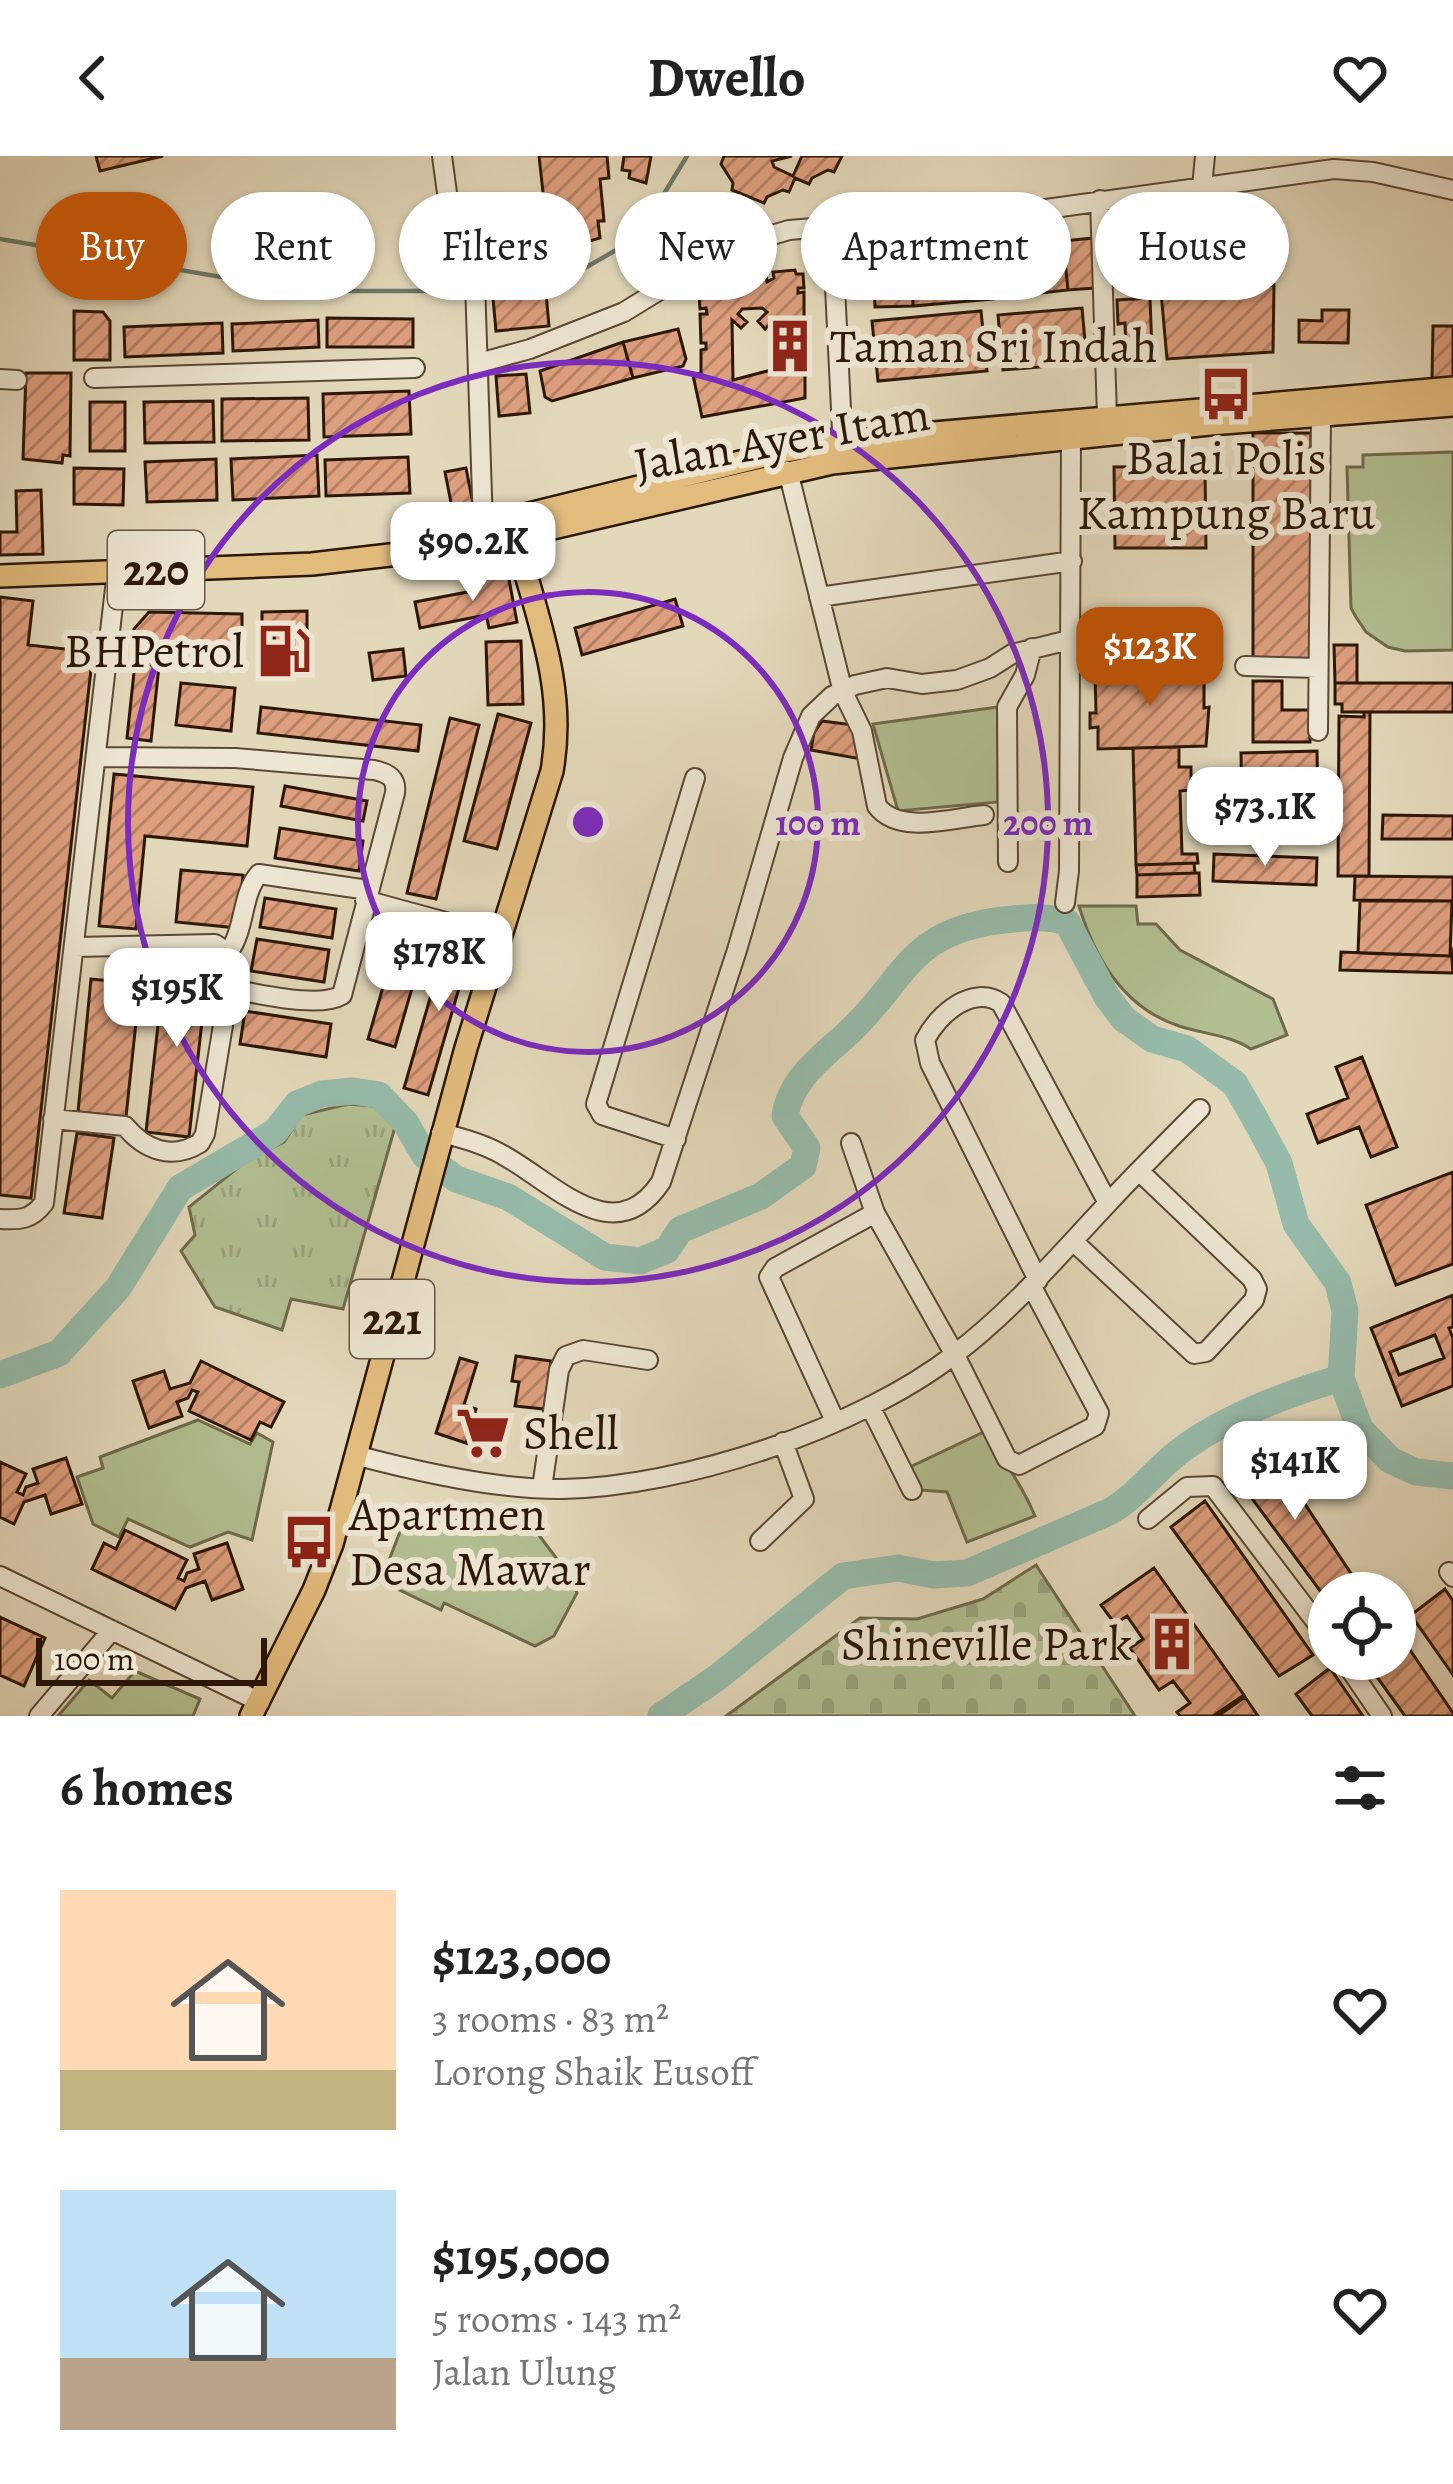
<!DOCTYPE html>
<html lang="en">
<head>
<meta charset="utf-8">
<style>
  :root { --surface:#fff; --page:#f6f6f6; --text:#222; --muted:#767676; --accent:#b45309 }
  body { margin:0; font-family:Alegreya,serif; background:var(--page); color:var(--text); height:100vh; display:flex; flex-direction:column; font-size:45px; white-space:nowrap }
  * { box-sizing:border-box; margin:0 }
  p { font-size:39px; color:var(--muted) }
  .icon { flex:none; width:66px; height:66px; fill:none; stroke:currentColor; stroke-width:2; stroke-linecap:round; stroke-linejoin:round }
  .map { position:relative; height:1560px; overflow:hidden }
  .side { display:flex; flex-direction:column; background:var(--surface); flex:1 }
  .side>* { flex:none }
  .top-card { position:absolute; left:36px; top:36px; width:1383px; height:108px; display:flex; gap:24px }
  .buttons { position:absolute; left:1308px; top:1416px; display:grid; gap:24px }
  .buttons a { display:grid; place-items:center; width:108px; height:108px; border-radius:50%; background:var(--surface); box-shadow:0 3px 9px #0004; font-size:60px }
  .scale { position:absolute; left:36px; bottom:30px; width:231px; box-sizing:border-box; padding-left:12px; border:6px solid #2c1708; border-top:0; font-size:33px; line-height:42px; white-space:nowrap; color:#2c1708; -webkit-text-stroke:9px #ede6d2; paint-order:stroke }
  .price { position:absolute; translate:-50% -102px; padding:0 27px; border-radius:24px; background:#fff; color:#222; font-size:39px; line-height:78px; filter:drop-shadow(0 3px 6px #0008) }
  .price::after { content:''; position:absolute; left:50%; top:72px; width:36px; height:27px; margin-left:-18px; background:inherit; clip-path:polygon(0 0,100% 0,50% 100%) }
  .price.selected { background:var(--accent); color:#fff }
  ul { padding:0; list-style:none }
  li { display:flex; align-items:center; gap:36px; height:300px; padding:0 60px }
  li span { display:grid; place-items:center; flex:none; width:336px; height:240px; border-radius:0px; color:#555 }
  li>.icon { margin-inline-start:auto }
  span .icon { width:144px; height:144px; fill:#fffc; stroke-width:1 }
  li b { font-size:51px }
  h2 { display:flex; justify-content:space-between; align-items:center; height:144px; padding:0 60px; font-size:51px }
  .pill { padding:0 42px; border-radius:54px; background:var(--surface); box-shadow:0 3px 9px #0004; font-size:42px; line-height:108px }
  .pill.selected { background:var(--accent); color:#fff }
  header { display:flex; justify-content:space-between; align-items:center; height:156px; padding:0 60px; background:var(--surface); font-size:54px; font-weight:700 }
  .map>svg:first-child { display:block }
</style>
</head>
<body>
<header><svg class="icon" aria-label="back" viewBox="0 0 24 24"><path d="M15 5l-7 7 7 7"/></svg>Dwello<svg class="icon" aria-label="heart" viewBox="0 0 24 24"><path d="M12 20l-8-8c-3-5 5-10 8-4 3-6 11-1 8 4z"/></svg></header>
<div class="map">
<svg width="1453" height="1560" viewBox="0 0 1453 1560">
  <defs>
    <pattern id="grass-tufts" width="24" height="20" patternUnits="userSpaceOnUse" patternTransform="scale(3)"><rect width="24" height="20" fill="#b2bf91"/><path d="M3 7l-1-3M5 7V3M7 7l1-3M15 17l-1-3M17 17v-4M19 17l1-3" fill="none" stroke="#99a37c"/></pattern>
    <pattern id="cemetery-stones" width="16" height="16" patternUnits="userSpaceOnUse" patternTransform="scale(3)"><rect width="16" height="16" fill="#b2bf91"/><path d="M2 7V4a2 2 0 0 1 4 0v3zM10 15v-3a2 2 0 0 1 4 0v3z" fill="#99a37c"/></pattern>
    <pattern id="building-hatch" width="6" height="6" patternUnits="userSpaceOnUse" patternTransform="scale(3)"><rect width="6" height="6" fill="#de9f7e"/><path d="M-1 1l2-2M0 6l6-6M5 7l2-2" fill="none" stroke="#b48165"/></pattern>
  </defs>
  <rect width="100%" height="100%" fill="#e3d8ba"/>
  <filter id="stains"><feTurbulence type="fractalNoise" baseFrequency=".00167" numOctaves="4"/><feColorMatrix values="0 0 0 0 .2 0 0 0 0 .09 0 0 0 0 .02 0 0 0 .5 -.17"/></filter>
  <radialGradient id="worn" r=".72"><stop offset=".6" stop-color="#630" stop-opacity="0"/><stop offset="1" stop-color="#630" stop-opacity=".3"/></radialGradient>
  <path fill="url(#grass-tufts)" stroke="#6f6b4c" stroke-width="3" d="M348,948L374,950L395,971L343,1153L291,1143L282,1174L215,1151L181,1095L195,1079L189,1051L250,1002L284,986L302,959Z"/>
  <path fill="url(#cemetery-stones)" stroke="#6f6b4c" stroke-width="3" d="M1036,1409L1135,1560H726L860,1462L917,1463L983,1443Z"/>
  <path fill="#b2bf91" stroke="#6f6b4c" stroke-width="3" d="M1453,296V494L1405,495L1388,491L1366,476L1356,461L1351,452L1347,311H1363V299Z
    M998,551V646L898,655L873,568Z
    M1079,750H1136L1138,768H1156L1180,794L1273,843L1287,879L1251,893C1230,879 1203,878 1179,870C1124,852 1095,803 1079,750Z
    M198,1264L250,1288L257,1277L273,1286L252,1384L228,1376L190,1391L128,1363L119,1381L93,1368L77,1321L103,1312L100,1301Z
    M986,1275C1003,1305 1022,1328 1035,1360L967,1386L947,1336L920,1334L908,1312Z
    M419,1358L538,1378L570,1420L577,1437L554,1480L535,1490L444,1447L441,1454L381,1425L403,1368Z
    M135,1515L200,1543L193,1560H58L89,1524L112,1542Z"/>
  <g fill="none" stroke-linecap="round" stroke-linejoin="round">
    <path stroke="#6c7969" stroke-width="4.5" d="M0,83L303,135H469
      M481,134L564,124L637,82L687,0"/>
    <path stroke="#96bbaa" stroke-width="27" d="M0,1219L59,1197L118,1132L180,1032L275,976L297,948L322,938L353,935L379,939L405,966L425,1000L456,1023L508,1041L605,1101L640,1105L667,1094L680,1074L761,1040L803,1010L807,992L785,960C790,925 820,902 845,880C907,824 905,776 1003,764C1026,762 1045,759 1067,766L1107,841L1124,863L1152,883L1187,893L1235,928L1254,961L1279,1007L1296,1068L1338,1127L1345,1155L1341,1222L1360,1273L1390,1304L1416,1316L1453,1320
      M661,1560L718,1521L843,1420L898,1412L934,1419L967,1417L1109,1356C1137,1340 1155,1314 1180,1295C1223,1262 1289,1237 1341,1222"/>
  </g>
  <path fill="url(#building-hatch)" stroke="#2c1708" stroke-width="3" fill-rule="evenodd" d="M96,0H163L100,15Z
    M539,0H607L609,22L600,23L604,65H598L600,82L572,90L567,98L550,100Z
    M624,0H651L646,27L629,22L630,15L622,14Z
    M724,0H792L772,5L774,11L793,20L802,0H842L834,16L828,14L812,22L809,28L795,22L789,36L783,34L767,41L764,47L732,34L733,27L721,8Z
    M1260,54L1263,97L1124,108L1120,65Z
    M1093,82L1095,132L1068,134L1063,85Z
    M1063,85L1068,134L1005,141L1000,92Z
    M912,95L913,150L875,151L873,97Z
    M990,95L994,143L913,150L912,101Z
    M795,114L796,118H803L804,132H798V137L804,136V166H797V171H805L806,199L791,201H805V242L702,261L693,219L701,217V194L706,193V187H701L700,158H707L706,152L700,153L699,139H708V133L736,132L735,119L749,118V126H753V118H766L767,126L774,122L773,116ZM762,152L767,156L758,165L765,173L773,165L775,213L733,224L732,164L741,172L747,166L738,158L742,153Z
    M1274,129L1273,196L1167,203L1161,136Z
    M546,137L549,170L496,175L493,142Z
    M1150,142L1152,195L1126,197L1125,167L1118,168L1117,144Z
    M1082,152L1087,207L1003,214L998,159Z
    M1322,154H1349L1348,187L1299,186V164L1322,165Z
    M74,155L103,156L110,165V204H74Z
    M981,155L987,215L878,225L872,165Z
    M327,162L413,163V191H327Z
    M318,164L319,191L233,195L232,168Z
    M222,167L223,197L125,201L124,171Z
    M1433,170H1453V223H1432Z
    M678,173L686,203L683,210L633,222L623,186Z
    M623,186L633,222L552,245L545,241L540,215Z
    M26,217H71L70,300L63,299L62,307L23,303Z
    M526,218L530,257L499,260L496,220Z
    M409,235L411,278L324,281L323,238Z
    M308,242L309,284L222,285V243Z
    M213,245L214,286L145,287L144,246Z
    M90,246H125V295H90Z
    M1253,277H1311V505H1253Z
    M317,299L319,340L233,344L231,303Z
    M408,301L410,337L326,340L325,304Z
    M216,303L217,344L147,346L145,306Z
    M1205,310L1206,392H1115L1114,311Z
    M74,312L124,313L123,349L74,348Z
    M466,312L475,358L454,362L445,316Z
    M41,334L43,398L0,399V376H17L16,335Z
    M507,413L517,466L489,472L486,459L420,472L415,446L478,434L475,420Z
    M0,441L33,445L28,489L93,496L31,1042L0,1039Z
    M675,443L683,470L582,499L575,472Z
    M307,455V476H294V515H275L274,473H262V456Z
    M149,456L242,458V492L134,490V473Z
    M521,485L523,548L488,549L486,486Z
    M1334,489H1357V527H1335Z
    M403,493L406,520L373,524L369,497Z
    M135,507L159,510L151,585L127,582Z
    M1204,513V552L1209,551L1206,590L1098,593V571L1090,572V557H1096L1095,516Z
    M1253,525H1282V554H1310V586H1253Z
    M181,527L235,532L231,575L176,569Z
    M1335,527H1453V556H1342V548H1335Z
    M261,551L421,569L418,595L258,577Z
    M1364,556H1370L1369,720H1338L1339,560L1364,561Z
    M498,558L531,567L497,693L464,685Z
    M450,562L479,569L436,743L407,737Z
    M822,565L854,569L861,603L811,594L814,577Z
    M1179,591V611H1191V634L1180,635L1182,698H1197L1198,707L1136,709L1133,592Z
    M1317,595L1318,654L1242,655L1241,597Z
    M114,618L253,631L247,690L145,680L136,773L99,770Z
    M285,630L367,645L363,665L281,650Z
    M1383,659L1453,660V683H1382Z
    M280,672L363,685L359,715L275,702Z
    M1214,698L1317,702L1316,729L1213,725Z
    M1194,707L1195,717L1137,719L1136,709Z
    M181,714L243,719L238,772L176,766Z
    M1195,717H1199L1200,739L1137,741V719Z
    M1355,720L1453,721V745L1354,744Z
    M265,742L336,753L332,782L260,771Z
    M1360,745H1452L1450,800L1358,797Z
    M402,765L429,773L395,891L368,883Z
    M449,777L473,784L428,939L404,932Z
    M257,783L329,794L324,826L251,815Z
    M1451,791L1453,817L1340,814L1341,796L1450,800Z
    M165,807L208,812L189,981L146,976Z
    M91,823L140,828L126,961L78,956Z
    M245,855L331,868L326,901L240,888Z
    M1362,901L1397,991L1371,1001L1359,971L1318,987L1307,958L1348,942L1336,911Z
    M77,977L114,982L102,1062L64,1057Z
    M1453,1016V1108L1396,1129L1366,1049Z
    M1453,1139V1171L1449,1172L1453,1182V1230L1402,1250L1371,1172ZM1435,1179L1444,1202L1399,1219L1390,1196Z
    M516,1200L551,1205L544,1253L515,1250L519,1226L512,1225Z
    M460,1202L477,1207L464,1249L476,1253L466,1287L436,1277Z
    M201,1205L284,1246L271,1271L260,1266L251,1284L189,1255L198,1236L192,1234L188,1242L177,1246L182,1260L149,1272L133,1225L164,1215L170,1233L190,1227Z
    M474,1259L501,1267L492,1295L466,1287Z
    M1265,1288L1364,1437H1329V1447L1231,1314Z
    M66,1302L82,1348L51,1358L45,1339L24,1346L14,1368L0,1361V1306L26,1318L17,1336L23,1339L26,1331L38,1327L33,1313Z
    M1205,1345L1313,1499L1279,1520L1171,1371Z
    M125,1374L187,1404L178,1422L184,1425L187,1417L199,1413L194,1398L227,1387L243,1433L212,1444L205,1425L186,1432L175,1453L92,1413L104,1387L116,1393Z
    M1154,1412L1244,1539L1213,1560H1180L1177,1556L1190,1547L1173,1525L1159,1534L1130,1492L1143,1483L1127,1460L1115,1468L1101,1449Z
    M1445,1433L1453,1445V1519L1411,1459Z
    M0,1461L45,1482L24,1530L0,1519Z
    M1395,1472L1453,1557V1560H1405L1364,1503H1395Z
    M1330,1512L1363,1560H1312L1296,1538Z
    M1245,1541L1258,1560H1218Z"/>
  <g fill="none" stroke-linecap="round" stroke-linejoin="round">
    <defs>
      <path id="minor" d="M442,0L449,52L475,126L483,370
        M1202,31L1205,0
        M1100,44L1107,260
        M832,70L843,294
        M479,207L530,193L624,156L728,92L789,74L1039,54L1334,13L1373,16L1453,34
        M94,222L415,212
        M0,223L17,224
        M788,315L843,536L862,575L877,650C899,679 952,662 984,659
        M819,441L1072,405
        M1245,510L1318,512
        M1318,575L1321,258
        M98,601L235,602L374,614C388,617 397,622 395,637L342,839C318,853 258,837 229,833
        M1008,706L1007,551L1025,519L1032,492
        M365,744L501,781
        M1065,747L1069,715L1071,282
        M228,797C246,773 241,738 259,718L368,734
        M53,963L125,970C144,993 171,1005 200,987L205,978L229,833L228,797L215,788L75,791
        M441,977C463,982 484,988 503,999C554,1027 614,1096 661,1026L737,794L793,602L811,560L832,540L855,529L887,522L922,528L957,524L990,512L1012,498L1069,484
        M676,983L602,959L596,948L695,622
        M851,987L875,1057L955,1199L1007,1303L1019,1309L1095,1270L1099,1257L1032,1131
        M0,1063C20,1064 31,1064 44,1047L117,415
        M1074,1086L1194,1198L1206,1196L1254,1144L1257,1133L1252,1123L1139,1015
        M1038,1124L930,907L925,884C938,858 973,828 1001,847L1108,1047
        M870,1250L912,1334
        M835,1265L769,1121L775,1112L875,1057
        M355,1299C415,1315 500,1334 562,1333C683,1331 860,1272 955,1198C1014,1153 1060,1098 1111,1044C1140,1013 1170,983 1200,953
        M542,1332L559,1214L566,1200L583,1194L648,1204
        M1148,1363L1187,1331L1213,1330L1329,1483
        M760,1385L804,1343L783,1286
        M1449,1416L1453,1421
        M0,1420L260,1546
        M1343,1503L1382,1560
        M39,1560L112,1474"/>
      <path id="major" d="M417,396L447,378L781,296L841,285L1453,232
        M0,420L312,408L416,396H450L832,307L1210,268L1453,249
        M251,1560L314,1434L332,1388L466,892L552,615C568,525 532,451 511,364"/>
    </defs>
    <use href="#minor" stroke="#5a4734" stroke-width="22"/>
    <use href="#major" stroke="#2c1708" stroke-width="26"/>
    <use href="#minor" stroke="#ede6d2" stroke-width="18"/>
    <use href="#major" stroke="#e2bc7d" stroke-width="21"/>
  </g>
  <g fill="none" stroke="#7b2cbf" stroke-width="6">
    <circle cx="588" cy="666" r="230"/>
    <circle cx="588" cy="666" r="460"/>
  </g>
  <defs>
    <symbol id="building-bare" viewBox="-9 -9 18 18"><path d="M-4-6H4V6H1V3H-1V6H-4ZM-2.5-4.3h1.7v1.8h-1.7ZM.8-4.3h1.7v1.8H.8ZM-2.5-1h1.7V.8h-1.7ZM.8-1h1.7V.8H.8Z" fill="#8f2418" stroke="#ede6d2" stroke-width="2.5" paint-order="stroke"/></symbol>
    <symbol id="bus-bare" viewBox="-9 -9 18 18"><path d="M-5-6H5V4H4V6H2V4H-2V6H-4V4H-5ZM-3.5-4V0h7V-4ZM-3.5 1.2v1.5H-2V1.2ZM2 1.2v1.5H3.5V1.2Z" fill="#8f2418" stroke="#ede6d2" stroke-width="2.5" paint-order="stroke"/></symbol>
    <symbol id="fuel-bare" viewBox="-9 -9 18 18"><path d="M-5.5-6h7V0h2V4h1.3V-2.5L3-4.5l.8-.8L6-3V5H2.5V1h-1V6h-7ZM-4.2-4.7v3.2H.2V-4.7Z" fill="#8f2418" stroke="#ede6d2" stroke-width="2.5" paint-order="stroke"/></symbol>
    <symbol id="supermarket-bare" viewBox="-9 -9 18 18"><path d="M-6-5.5h2.5l.6 2H6L4.5 2H-2.5L-4.4-4H-6ZM-1.5 3.2a1.3 1.3 0 1 0 .1 0ZM3 3.2a1.3 1.3 0 1 0 .1 0Z" fill="#8f2418" stroke="#ede6d2" stroke-width="2.5" paint-order="stroke"/></symbol>
  </defs>
  <g fill-rule="evenodd">
    <use href="#building-bare" x="752" y="152" width="76" height="76"/>
    <use href="#bus-bare" x="1188" y="200" width="76" height="76"/>
    <use href="#fuel-bare" x="246" y="457" width="76" height="76"/>
    <use href="#supermarket-bare" x="445" y="1239" width="76" height="76"/>
    <use href="#bus-bare" x="271" y="1348" width="76" height="76"/>
    <use href="#building-bare" x="1134" y="1450" width="76" height="76"/>
  </g>
  <g text-anchor="middle" dominant-baseline="central" stroke-width="12" stroke-linejoin="round" paint-order="stroke">
    <g fill="#ede6d2" stroke="#665545" stroke-width="3">
      <rect x="108" y="375" width="96" height="78" rx="9"/>
      <rect x="350" y="1124" width="84" height="78" rx="9"/>
    </g>
    <g font-size="45" font-weight="bold" fill="#2c1708">
      <text x="156" y="414">220</text>
      <text x="392" y="1163">221</text>
    </g>
    <g font-size="48" fill="#2c1708" stroke="#ede6d2" text-anchor="start">
      <text x="830" y="190">Taman Sri Indah</text>
      <text x="1226" y="302" text-anchor="middle">Balai Polis<tspan x="1226" dy="55">Kampung Baru</tspan></text>
      <text x="244" y="495" text-anchor="end">BHPetrol</text>
      <text x="523" y="1277">Shell</text>
      <text x="349" y="1358">Apartmen<tspan x="349" dy="55">Desa Mawar</tspan></text>
      <text x="1132" y="1488" text-anchor="end">Shineville Park</text>
    </g>
    <g font-size="48" fill="#2c1708" stroke="#ede6d2">
      <text transform="translate(782 283) rotate(-10)">Jalan Ayer Itam</text>
    </g>
  </g>
  <circle cx="588" cy="666" r="18" fill="#7b2cbf" stroke="#ede6d2" stroke-width="6"/>
  <g font-size="36" text-anchor="middle" font-weight="bold" fill="#7b2cbf" stroke="#ede6d2" stroke-width="12" stroke-linejoin="round" paint-order="stroke">
    <text x="818" y="679">100 m</text>
    <text x="1048" y="679">200 m</text>
  </g>
  <rect width="100%" height="100%" filter="url(#stains)"/>
  <rect width="100%" height="100%" fill="url(#worn)"/>
</svg>
<div class="buttons">
<a><svg class="icon" aria-label="locate" viewBox="0 0 24 24"><circle cx="12" cy="12" r="6"/><path d="M12 2v4M12 18v4M2 12h4M18 12h4"/></svg></a>
</div>
<div class="scale">100 m</div>
<b class="price" style="left:473px;top:448px">$90.2K</b>
<b class="price selected" style="left:1150px;top:553px">$123K</b>
<b class="price" style="left:1265px;top:713px">$73.1K</b>
<b class="price" style="left:439px;top:858px">$178K</b>
<b class="price" style="left:177px;top:894px">$195K</b>
<b class="price" style="left:1295px;top:1367px">$141K</b>
<div class="top-card">
<a class="pill selected">Buy</a>
<a class="pill">Rent</a>
<a class="pill">Filters</a>
<a class="pill">New</a>
<a class="pill">Apartment</a>
<a class="pill">House</a>
</div>
</div>
<section class="side">
<h2>6 homes<svg class="icon" aria-label="filters" viewBox="0 0 24 24"><path d="M4 7h16M4 17h16"/><circle cx="9" cy="7" r="2"/><circle cx="15" cy="17" r="2"/></svg></h2>
<ul>
<li><span style="background:linear-gradient(#ffd9b3 75%,#c2b280 0)"><svg class="icon" aria-label="home" viewBox="0 0 24 24"><path d="M3 11l9-7 9 7M6 9v11h12V9"/></svg></span><div><b>$123,000</b><p>3 rooms · 83 m²</p><p>Lorong Shaik Eusoff</p></div><svg class="icon" aria-label="heart" viewBox="0 0 24 24"><path d="M12 20l-8-8c-3-5 5-10 8-4 3-6 11-1 8 4z"/></svg></li>
<li><span style="background:linear-gradient(#bfe0f5 70%,#b9a48a 0)"><svg class="icon" aria-label="home" viewBox="0 0 24 24"><path d="M3 11l9-7 9 7M6 9v11h12V9"/></svg></span><div><b>$195,000</b><p>5 rooms · 143 m²</p><p>Jalan Ulung</p></div><svg class="icon" aria-label="heart" viewBox="0 0 24 24"><path d="M12 20l-8-8c-3-5 5-10 8-4 3-6 11-1 8 4z"/></svg></li>
</ul>
</section>
</body>
</html>
